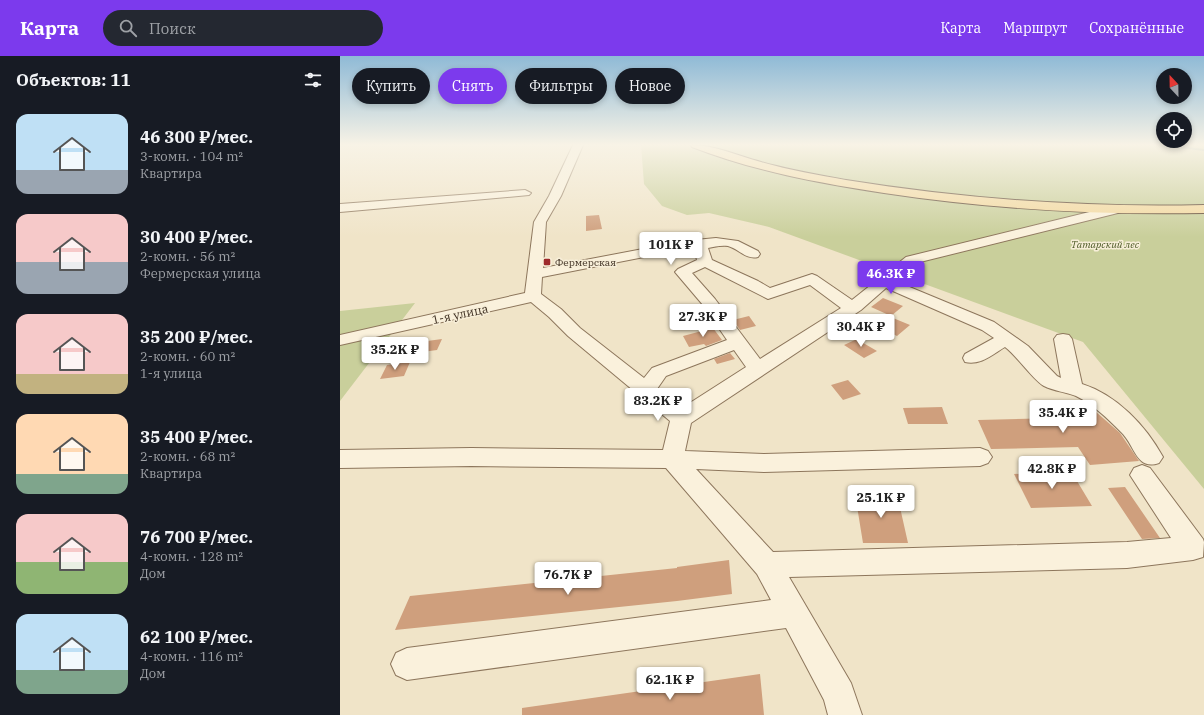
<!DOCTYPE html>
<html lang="ru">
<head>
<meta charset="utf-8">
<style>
  :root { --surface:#171b24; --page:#242831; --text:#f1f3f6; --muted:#9ea1a6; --accent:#7c3aed }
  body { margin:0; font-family:"IBM Plex Serif",serif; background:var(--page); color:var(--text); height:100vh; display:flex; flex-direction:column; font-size:15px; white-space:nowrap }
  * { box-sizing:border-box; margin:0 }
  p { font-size:13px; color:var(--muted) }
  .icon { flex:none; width:22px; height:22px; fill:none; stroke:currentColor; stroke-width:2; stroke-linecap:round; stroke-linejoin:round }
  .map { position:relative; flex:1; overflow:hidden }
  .side { display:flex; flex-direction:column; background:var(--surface); width:340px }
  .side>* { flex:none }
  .hud { position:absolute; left:12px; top:12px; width:380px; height:36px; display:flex; gap:8px }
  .needle { width:26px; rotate:338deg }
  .tools { position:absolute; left:816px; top:12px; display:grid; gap:8px }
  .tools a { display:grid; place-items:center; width:36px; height:36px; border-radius:50%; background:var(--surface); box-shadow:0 2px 6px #0003; font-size:20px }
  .price { position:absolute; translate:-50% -34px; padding:0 9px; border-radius:4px; background:#fff; color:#222; font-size:13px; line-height:26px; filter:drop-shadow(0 1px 2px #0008) }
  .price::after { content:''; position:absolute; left:50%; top:24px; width:12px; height:9px; margin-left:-6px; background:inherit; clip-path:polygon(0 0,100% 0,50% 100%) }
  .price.selected { background:var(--accent); color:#fff }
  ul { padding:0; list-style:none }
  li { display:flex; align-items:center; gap:12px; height:100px; padding:0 16px }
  li span { display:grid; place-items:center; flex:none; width:112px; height:80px; border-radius:12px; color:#555 }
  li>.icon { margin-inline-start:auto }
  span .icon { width:48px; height:48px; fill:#fffc; stroke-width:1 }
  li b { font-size:17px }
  h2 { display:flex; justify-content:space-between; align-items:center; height:48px; padding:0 16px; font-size:17px }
  .pill { padding:0 14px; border-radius:18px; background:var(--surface); box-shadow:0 2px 6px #0003; font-size:14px; line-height:36px }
  .pill.selected { background:var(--accent); color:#fff }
  header { display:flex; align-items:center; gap:24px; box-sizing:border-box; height:56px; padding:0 20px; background:var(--accent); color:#fff }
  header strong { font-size:19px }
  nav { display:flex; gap:22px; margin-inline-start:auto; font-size:14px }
  .search { width:280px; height:36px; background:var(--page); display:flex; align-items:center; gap:10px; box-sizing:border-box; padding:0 14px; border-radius:22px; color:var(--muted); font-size:15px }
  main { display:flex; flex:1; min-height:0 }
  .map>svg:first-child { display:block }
</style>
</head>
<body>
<header>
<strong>Карта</strong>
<div class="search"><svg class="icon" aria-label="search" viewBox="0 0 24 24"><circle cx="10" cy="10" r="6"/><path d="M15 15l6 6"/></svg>Поиск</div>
<nav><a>Карта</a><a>Маршрут</a><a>Сохранённые</a></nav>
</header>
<main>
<section class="side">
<h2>Объектов: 11<svg class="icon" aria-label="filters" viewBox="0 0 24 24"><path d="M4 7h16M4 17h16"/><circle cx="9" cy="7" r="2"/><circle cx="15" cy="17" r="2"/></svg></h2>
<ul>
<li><span style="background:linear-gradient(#bfe0f5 70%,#9aa5b1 0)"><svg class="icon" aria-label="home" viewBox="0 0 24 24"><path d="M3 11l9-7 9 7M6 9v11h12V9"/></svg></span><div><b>46 300 ₽/мес.</b><p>3-комн. · 104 m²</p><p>Квартира</p></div></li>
<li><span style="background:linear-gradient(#f6c9c9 60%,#9aa5b1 0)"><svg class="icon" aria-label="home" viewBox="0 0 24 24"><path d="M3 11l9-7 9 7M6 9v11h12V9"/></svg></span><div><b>30 400 ₽/мес.</b><p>2-комн. · 56 m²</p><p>Фермерская улица</p></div></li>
<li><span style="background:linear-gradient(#f6c9c9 75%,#c2b280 0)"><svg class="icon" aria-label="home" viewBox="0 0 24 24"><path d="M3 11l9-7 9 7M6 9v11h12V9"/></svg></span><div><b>35 200 ₽/мес.</b><p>2-комн. · 60 m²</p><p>1-я улица</p></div></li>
<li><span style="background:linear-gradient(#ffd9b3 75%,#7fa58c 0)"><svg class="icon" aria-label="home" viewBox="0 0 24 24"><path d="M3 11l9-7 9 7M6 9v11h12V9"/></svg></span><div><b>35 400 ₽/мес.</b><p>2-комн. · 68 m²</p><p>Квартира</p></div></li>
<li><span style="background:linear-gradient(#f6c9c9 60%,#8fb573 0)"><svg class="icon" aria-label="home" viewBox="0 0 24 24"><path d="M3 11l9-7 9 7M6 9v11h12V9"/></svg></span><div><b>76 700 ₽/мес.</b><p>4-комн. · 128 m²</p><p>Дом</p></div></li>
<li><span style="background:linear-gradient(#bfe0f5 70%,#7fa58c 0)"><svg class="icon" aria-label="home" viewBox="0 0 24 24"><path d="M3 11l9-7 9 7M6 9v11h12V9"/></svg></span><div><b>62 100 ₽/мес.</b><p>4-комн. · 116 m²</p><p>Дом</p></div></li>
</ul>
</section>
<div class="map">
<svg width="864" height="659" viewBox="0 0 864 659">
  <rect width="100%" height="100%" fill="#f0e4c8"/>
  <path fill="#c9cf9b" d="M301,89H864V433L743,286L429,171L369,157L347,159L322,150L304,128Z
    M75,247L0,345V255Z"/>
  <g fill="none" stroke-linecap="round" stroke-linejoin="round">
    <path stroke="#6f938a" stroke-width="2" d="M825,89L864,94"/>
  </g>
  <path fill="#cf9f7d" d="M259,159L262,173L246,175V160Z
    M543,242L563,250L551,260L531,251Z
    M409,260L416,270L400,274L393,264Z
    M553,262L570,269L557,280L540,272Z
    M373,272L382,284L366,290L364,288L349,291L343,280Z
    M102,283L97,294L75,297L80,286Z
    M517,283L525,288L537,295L524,302L504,289Z
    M390,297L395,303L377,308L374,303Z
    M70,306L64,320L40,323L47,309Z
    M508,324L521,338L503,344L491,329Z
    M747,348L780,377L799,405L750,409L738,391L651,393L638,364L717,362L709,350Z
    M602,351L608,368H568L563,352Z
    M731,415L752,450L691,452L674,418Z
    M785,431L820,482L802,483L768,432Z
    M515,438H557L568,487H523Z
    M389,504L392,538L337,545L55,574L70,540L337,512V511Z
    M420,618L424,659H182V652Z"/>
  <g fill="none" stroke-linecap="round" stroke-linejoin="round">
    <defs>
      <path id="minor" d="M233,89H243L221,140L206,166L203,212L345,185L376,182L398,185L418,195L420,198L418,201C406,204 399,193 388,190C381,189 374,191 368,192L372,204L418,225L430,232L472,218L477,220L512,244L566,201L778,149L782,150L784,153L782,156L576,207L555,225L654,266L688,290L717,320L721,322L714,283L717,279L723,278L729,279L732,283L742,328C777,339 806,370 823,401L819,407C796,415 795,389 781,376C767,362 754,349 736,340C726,336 714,335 704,330C694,325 677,300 665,291C653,298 640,310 625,306L623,302L625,298L654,282L642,274L546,232L521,254L351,367L345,395L424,398L640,392L648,395L652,401L648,407L640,410L424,416L356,413L433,496L787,486L831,482L790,419L794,412L802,409L810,412L863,483L864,486L863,501L853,504L787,512L449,521L511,627L522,659H488L484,644L446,572L67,624L56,619L51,608L56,597L67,592L431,544L417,518L326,412L131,410L0,412V394L131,392L323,394L330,365L228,280L209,261L191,246L0,289V279L185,237L194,166L209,140ZM345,193H354L357,204L338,213L335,216L363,249L387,284L312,312L304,322L240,272L221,253L201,238L202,221ZM365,211L428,243L470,229L501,252L420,303L375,243L352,217ZM394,294L406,311L342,352L317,333L326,320Z
        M185,134L191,137L189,139L0,156V148Z"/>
      <path id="major" d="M351,89C375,89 398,100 421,106C449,114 478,119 506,124C625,143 744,152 864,149V157C756,159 650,153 544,137C478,127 414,115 352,91Z"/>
    </defs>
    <use href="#minor" stroke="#8d765c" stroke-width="2"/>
    <use href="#major" stroke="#5b4430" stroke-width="2"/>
    <use href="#minor" fill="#faf1dc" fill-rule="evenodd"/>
    <use href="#major" fill="#f3d9a0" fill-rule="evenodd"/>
  </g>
  <linearGradient id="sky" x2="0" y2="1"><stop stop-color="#8fbad6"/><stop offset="0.49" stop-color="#f8f3e6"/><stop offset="1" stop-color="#f8f3e6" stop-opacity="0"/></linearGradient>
  <rect width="864" height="181" fill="url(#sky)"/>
  <rect fill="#9e2a2b" stroke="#f7eed8" stroke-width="1.5" x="203" y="202" width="8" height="8" rx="2"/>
  <g text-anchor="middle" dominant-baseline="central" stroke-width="3" stroke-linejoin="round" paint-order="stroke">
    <g font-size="10" font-style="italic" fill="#4d5a26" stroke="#f7eed8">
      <text x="765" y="188">Татарский лес</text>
    </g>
    <g font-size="10" fill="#3d2e20" stroke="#f7eed8" text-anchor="start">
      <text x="215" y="206">Фермерская</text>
    </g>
    <g font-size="12" fill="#3d2e20" stroke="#f7eed8">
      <text transform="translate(120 258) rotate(-12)">1-я улица</text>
    </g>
  </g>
</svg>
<div class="tools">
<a><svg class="needle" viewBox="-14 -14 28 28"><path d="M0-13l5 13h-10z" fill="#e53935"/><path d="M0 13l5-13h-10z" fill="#9ea1a6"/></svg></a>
<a><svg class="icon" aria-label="locate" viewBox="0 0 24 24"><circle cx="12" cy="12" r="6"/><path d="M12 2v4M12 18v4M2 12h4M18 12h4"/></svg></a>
</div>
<b class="price" style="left:331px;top:210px">101K ₽</b>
<b class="price selected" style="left:551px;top:239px">46.3K ₽</b>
<b class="price" style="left:363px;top:282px">27.3K ₽</b>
<b class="price" style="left:521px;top:292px">30.4K ₽</b>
<b class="price" style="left:55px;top:315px">35.2K ₽</b>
<b class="price" style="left:318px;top:366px">83.2K ₽</b>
<b class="price" style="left:723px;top:378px">35.4K ₽</b>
<b class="price" style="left:712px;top:434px">42.8K ₽</b>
<b class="price" style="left:541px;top:463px">25.1K ₽</b>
<b class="price" style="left:228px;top:540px">76.7K ₽</b>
<b class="price" style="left:330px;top:645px">62.1K ₽</b>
<div class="hud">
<a class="pill">Купить</a>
<a class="pill selected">Снять</a>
<a class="pill">Фильтры</a>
<a class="pill">Новое</a>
</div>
</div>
</main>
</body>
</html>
